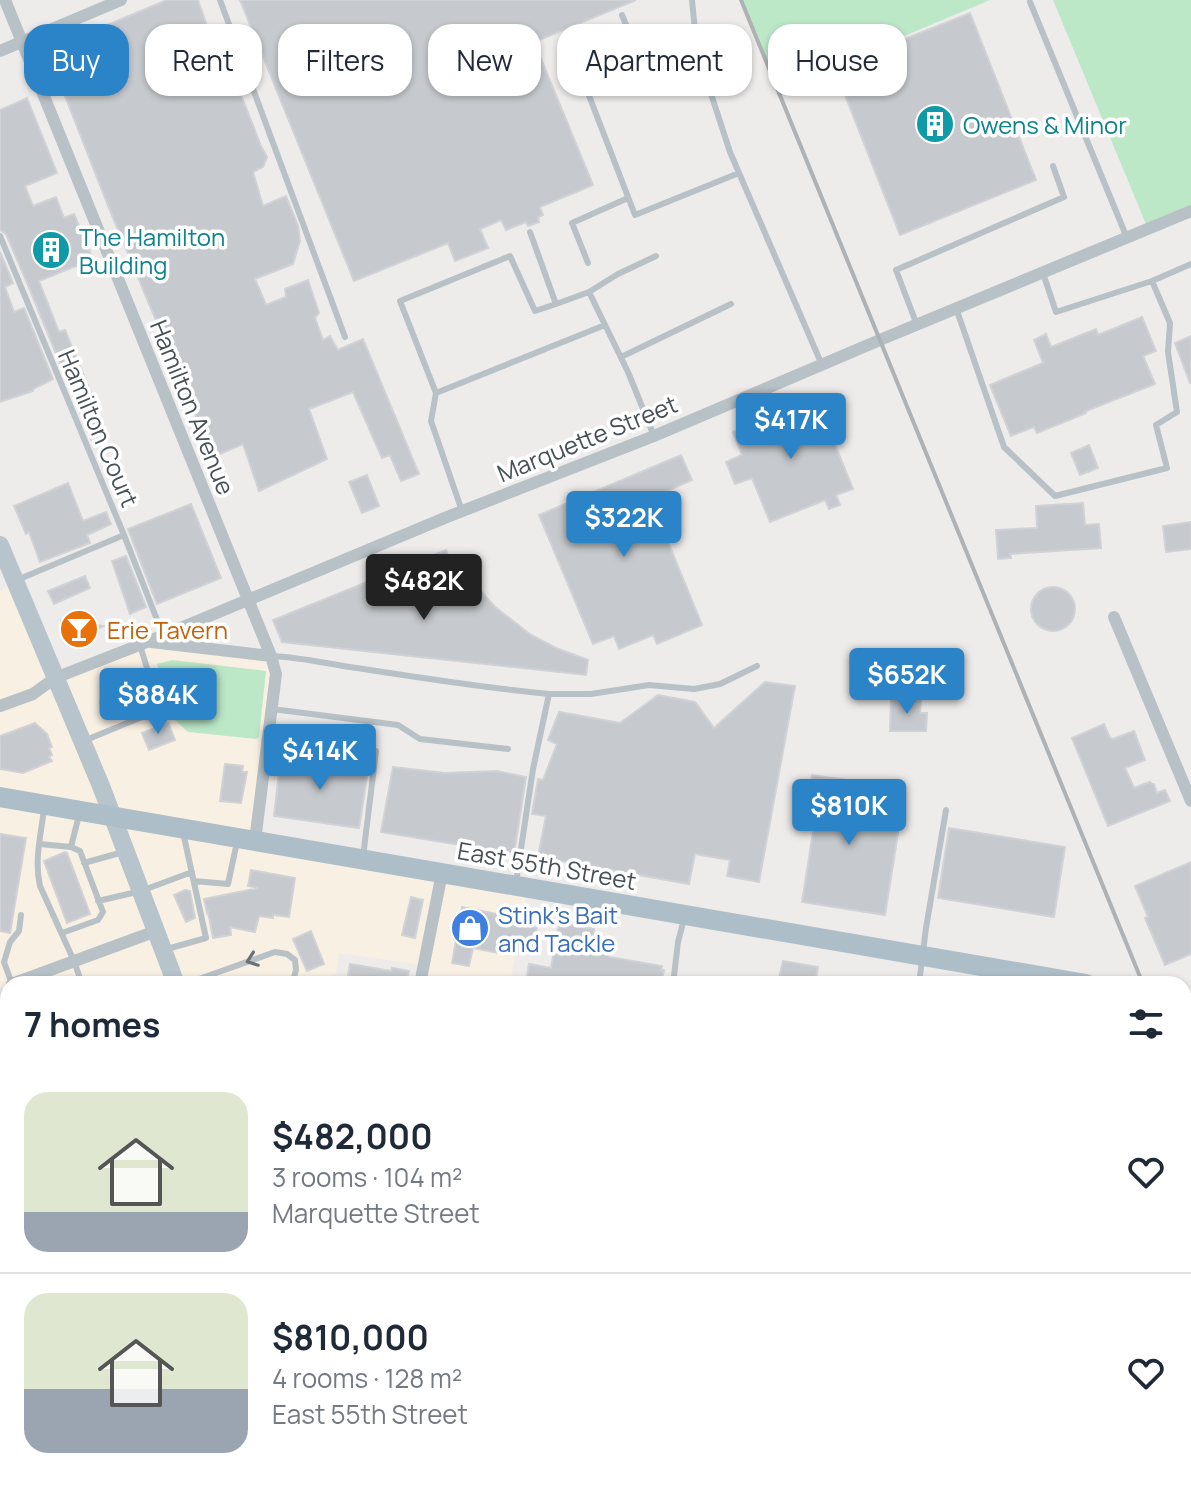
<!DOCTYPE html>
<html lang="en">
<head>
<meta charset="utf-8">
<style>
  :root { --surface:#fff; --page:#f2f2f3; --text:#1f2937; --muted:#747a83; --line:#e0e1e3; --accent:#2b84c8 }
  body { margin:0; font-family:Manrope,sans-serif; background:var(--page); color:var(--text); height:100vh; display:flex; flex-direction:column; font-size:30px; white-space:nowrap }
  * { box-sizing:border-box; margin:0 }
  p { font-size:26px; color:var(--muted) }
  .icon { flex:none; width:44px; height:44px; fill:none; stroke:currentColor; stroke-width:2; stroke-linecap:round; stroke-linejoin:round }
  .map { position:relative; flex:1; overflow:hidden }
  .side { position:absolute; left:0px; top:976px; width:1192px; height:514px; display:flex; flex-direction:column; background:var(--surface); border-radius:24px 24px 0 0; box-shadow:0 2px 6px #0004 }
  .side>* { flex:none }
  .guide { position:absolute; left:24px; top:24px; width:1144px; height:72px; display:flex; gap:16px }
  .price { position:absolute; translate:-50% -68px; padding:0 18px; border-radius:8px; background:var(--accent); color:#fff; font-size:26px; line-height:52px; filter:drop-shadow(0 2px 4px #0008) }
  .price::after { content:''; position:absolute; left:50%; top:48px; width:24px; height:18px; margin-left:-12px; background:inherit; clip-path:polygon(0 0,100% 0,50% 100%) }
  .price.on { background:#222; color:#fff }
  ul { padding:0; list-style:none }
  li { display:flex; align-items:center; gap:24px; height:200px; padding:0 24px }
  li+li { border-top:2px solid var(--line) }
  li span { display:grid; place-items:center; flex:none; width:224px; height:160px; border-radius:24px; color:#555 }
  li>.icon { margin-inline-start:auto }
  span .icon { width:96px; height:96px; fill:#fffc; stroke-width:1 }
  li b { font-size:34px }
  h2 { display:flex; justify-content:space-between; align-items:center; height:96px; padding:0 24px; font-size:34px }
  .pill { padding:0 28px; border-radius:24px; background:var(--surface); box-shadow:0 2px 6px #0004; font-size:28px; line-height:72px }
  .pill.on { background:var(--accent); color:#fff }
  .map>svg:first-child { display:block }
</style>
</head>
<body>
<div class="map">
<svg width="1191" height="1489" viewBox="0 0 1191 1489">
  <rect width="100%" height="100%" fill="#eeebeb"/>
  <path fill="#f9f0e4" d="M16,584L55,677L147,642L271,656L276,674L255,841L527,888L510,984H423V965L339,953L336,974L309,982L310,984H31L28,978L0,988V591Z
    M113,1482H502L505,1489H116Z"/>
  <path fill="#dfdcdd" d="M126,1482H336L339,1489H129Z"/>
  <path fill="#bce8c8" d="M741,0H990L778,89Z
    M1053,0H1191V211L1148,229Z
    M172,660L266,671L259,737L256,739L188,732L173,718L157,664Z"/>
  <path fill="#c6c9cd" stroke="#d0d2d6" stroke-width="2" d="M167,0H198L216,52L227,48L231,60L207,70L214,91L236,82L261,146L267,157L263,167L253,172L263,206L286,196L298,226L300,241L293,264L255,279L266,305L286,297L285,289L308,280L319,313L315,318L323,340L330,336L338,350L363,339L419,474L401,481L390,455L382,458L353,392L309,409L327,459L259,491L243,444L213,457L109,208L47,50Z
    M240,0H636L534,42L593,185L540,207L543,215L538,217L539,222L528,226L526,222L506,230L501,220L480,229L488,248L455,261L448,243L354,281Z
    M970,13L1036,180L900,235L834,67Z
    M27,98L57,173L25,186L33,206L56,197L64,218L74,214L93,259L39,281L59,332L65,330L99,412L93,415L102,438L92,441L25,278L6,234L0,230V110Z
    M0,252L13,283L5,287L14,312L24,308L53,379L33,389V391L0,402Z
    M1142,317L1156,351L1143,356L1155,384L1086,411V413L1037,433L1034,427L1011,436L990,385L1043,363L1034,340L1046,334L1051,347L1096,329L1098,335Z
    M1191,336V383H1190L1175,343Z
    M816,398L853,489L836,495L840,505L829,509L825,500L770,522L752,478L735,484L726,462L742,455L733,432Z
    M1089,445L1098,468L1080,475L1071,453Z
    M681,455L692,480L650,498L702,625L657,644L653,635L619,649L614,636L593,644L539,515Z
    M367,475L379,506L362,513L349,482Z
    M68,483L83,521L106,512L111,524L87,535L90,543L40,562L29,532L26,534L14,506Z
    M1083,503L1085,525L1099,524L1101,548L1010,554L1011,558L998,559L996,530L1037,528L1036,506Z
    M191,504L221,578L157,604L128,529Z
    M1191,522V549L1166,552L1163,526Z
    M446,550L456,577L465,573L495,607L531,635L556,648L588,660L586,675L282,642L273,620Z
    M126,556L146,607L130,614L112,561Z
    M85,576L90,588L54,604L48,591Z
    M1031 609a22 22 0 1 1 44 0a22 22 0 1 1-44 0Z
    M61,620L75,622L104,626L69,641L62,627L63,626Z
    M765,682L795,686L759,882L727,876L730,860L695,854L689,884L538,857L546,816L532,814L538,779L543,780L557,744L548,740L559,712L620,723L658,695L695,702L714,728Z
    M129,691L134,705L105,716L100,702Z
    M891,699L921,700L920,713H927L926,731H890Z
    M35,723L47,734L52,747L49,748L52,755L49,757L52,761L23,773L0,769V736Z
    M168,723L175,740L149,750L142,733Z
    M1104,724L1110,738L1113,739L1134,731L1145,760L1125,768L1134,788L1150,782L1152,784H1154L1157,793L1165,790L1170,801L1108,826L1072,738Z
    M281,755L368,770L359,828L274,816Z
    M225,764L243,766L242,772H247L241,803L220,801Z
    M393,767L445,773L497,771L526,777L514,854L381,832Z
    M812,775L881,785L876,823L899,827L885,915L802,902L816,813L807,811Z
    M949,828L1065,847L1054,917L938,898Z
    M0,834L26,838L10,933L0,931Z
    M65,852L67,853L90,914L67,923L44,861Z
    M1191,862V954L1165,965L1145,918L1148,917L1135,886Z
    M251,870L295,878L289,917L273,915V918L259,916L255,932L230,927L231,935L213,938L208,912L207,913L204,899L258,888L248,886Z
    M185,890L190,891L195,918L186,922L174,895Z
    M411,897L423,900L415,938L402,935Z
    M462,907L516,918L515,923L537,927L532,954L509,950V955L473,948L469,966L452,963Z
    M559,923L594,929L593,938L611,943L609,957L662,966L661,970H664L661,984H526L529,964L551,968Z
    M311,931L324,964L307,971L293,939Z
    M783,961L818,967L815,984L779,978Z
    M350,964L391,971L392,968L409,971L406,984H394L348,976Z"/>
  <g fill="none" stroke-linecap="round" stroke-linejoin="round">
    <path stroke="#b8c1c6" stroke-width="6" d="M220,0L345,337
      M692,0L697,51L730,152L822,365
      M1030,2L1127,238
      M622,15L645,71
      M697,51L588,93L635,215L739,173
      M530,232L556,304L589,292L628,372L654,436
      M0,236L124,535L163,635
      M588,263L572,223L628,198
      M1152,281L1191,264
      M589,292L618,274L656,256
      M956,308L1004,447L1055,496L1167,468L1156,425L1177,412L1168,352L1170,323L1152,281L1056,312L1043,273
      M917,325L896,270L1064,197L1053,166
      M621,357L731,304
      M436,393L605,325
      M462,511L431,421L436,393L400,301L510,256L535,311L556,304
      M17,580L124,535
      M271,656C300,657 328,664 357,668C421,678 485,688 549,694L533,769L516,882
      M549,694H591L649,685L694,689L720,684L757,666
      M272,709L398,725L420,739L508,749
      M268,736L376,751L363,857
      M86,740L154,712L157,706L156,698L140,645
      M44,809C41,834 34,861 40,886L74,961L82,984
      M40,844L71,847L80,851L103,912L98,920L62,933
      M71,847L79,815
      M84,863L123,852
      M194,881L228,884L237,842
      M98,901L141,891L192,872
      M167,949L206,938L183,832
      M12,984L4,962L10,942L19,931L21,915
      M185,984L275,952L287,954L295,960L296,970L292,984
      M673,984L678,942L684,919
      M919,984L926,928L946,810
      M1184,1288L1191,1306
      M1184,1328L1191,1325
      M1184,1367L1191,1364
      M1184,1407L1191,1404
      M1184,1434L1191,1431
      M843,1482L844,1489
      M887,1482L890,1489
      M924,1482L927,1489
      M966,1482L969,1489
      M996,1482L998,1489
      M1160,1482L1163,1489
      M235,1489V1487L248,1482
      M314,1489L321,1486L322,1482"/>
    <path stroke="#b8c1c6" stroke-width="12" d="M5,0L271,656L276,674L255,841
      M0,51L121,0
      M1114,617L1191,801
      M151,642L271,656
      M0,706L33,694L55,678L147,642L447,517L654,436L887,337L1191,211
      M12,984L156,931
      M423,984L421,979L442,873
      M4,1195L8,1205
      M0,1433L8,1430
      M113,1482L116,1489
      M418,1489L436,1482"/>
    <path stroke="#b8c4cc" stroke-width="18" d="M0,545L101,786L176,984
      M368,1482L371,1489"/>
    <path stroke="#adbec8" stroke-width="20" d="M0,797L1086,984
      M1184,1001L1191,1002"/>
    <path stroke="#aeb2b5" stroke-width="4" d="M741,0L1143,984
      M1184,1083L1191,1100"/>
  </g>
  <defs><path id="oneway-chevron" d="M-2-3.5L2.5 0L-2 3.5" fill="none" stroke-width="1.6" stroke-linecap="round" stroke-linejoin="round" transform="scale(2)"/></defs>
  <use stroke="#687378" href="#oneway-chevron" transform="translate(252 960) rotate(160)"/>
  <defs>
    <symbol id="building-disc" viewBox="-11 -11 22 22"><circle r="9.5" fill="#0f9aa8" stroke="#fff"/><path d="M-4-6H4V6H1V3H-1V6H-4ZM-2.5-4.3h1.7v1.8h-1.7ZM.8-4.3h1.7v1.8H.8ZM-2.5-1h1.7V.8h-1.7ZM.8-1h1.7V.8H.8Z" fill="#fff"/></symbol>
    <symbol id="bar-disc" viewBox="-11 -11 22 22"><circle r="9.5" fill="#e8710a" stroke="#fff"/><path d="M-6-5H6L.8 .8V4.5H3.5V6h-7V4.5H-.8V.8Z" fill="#fff"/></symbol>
    <symbol id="shop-disc" viewBox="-11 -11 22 22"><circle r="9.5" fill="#3f7fe0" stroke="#fff"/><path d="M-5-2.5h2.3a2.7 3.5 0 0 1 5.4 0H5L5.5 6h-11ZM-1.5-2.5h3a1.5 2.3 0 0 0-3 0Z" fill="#fff"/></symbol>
  </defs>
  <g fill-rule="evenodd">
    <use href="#building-disc" x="913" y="102" width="44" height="44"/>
    <use href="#building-disc" x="29" y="228" width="44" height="44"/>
    <use href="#bar-disc" x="57" y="607" width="44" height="44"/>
    <use href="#shop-disc" x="448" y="906" width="44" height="44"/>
  </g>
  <g text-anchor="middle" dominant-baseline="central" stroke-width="7" stroke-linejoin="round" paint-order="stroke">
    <g font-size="24" fill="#0d838f" stroke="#fff" text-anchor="start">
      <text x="963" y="124">Owens &amp; Minor</text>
      <text x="79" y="236">The Hamilton<tspan x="79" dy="28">Building</tspan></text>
    </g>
    <g font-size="24" fill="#465156" stroke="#fff">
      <text transform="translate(193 407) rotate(68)">Hamilton Avenue</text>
      <text transform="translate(99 428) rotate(67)">Hamilton Court</text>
      <text transform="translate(587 438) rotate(-22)">Marquette Street</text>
      <text transform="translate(547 865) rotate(10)">East 55th Street</text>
    </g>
    <g font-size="24" fill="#c56008" stroke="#fff" text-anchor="start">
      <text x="107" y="629">Erie Tavern</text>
    </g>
    <g font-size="24" fill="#366cbe" stroke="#fff" text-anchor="start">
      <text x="498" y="914">Stink's Bait<tspan x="498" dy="28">and Tackle</tspan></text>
    </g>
  </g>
</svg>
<b class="price" style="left:791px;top:461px">$417K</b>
<b class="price" style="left:624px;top:559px">$322K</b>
<b class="price on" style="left:424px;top:622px">$482K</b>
<b class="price" style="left:907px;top:716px">$652K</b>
<b class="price" style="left:158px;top:736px">$884K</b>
<b class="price" style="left:320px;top:792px">$414K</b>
<b class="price" style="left:849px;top:847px">$810K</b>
<div class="guide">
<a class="pill on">Buy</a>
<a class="pill">Rent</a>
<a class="pill">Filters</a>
<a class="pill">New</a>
<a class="pill">Apartment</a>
<a class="pill">House</a>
</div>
<section class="side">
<h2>7 homes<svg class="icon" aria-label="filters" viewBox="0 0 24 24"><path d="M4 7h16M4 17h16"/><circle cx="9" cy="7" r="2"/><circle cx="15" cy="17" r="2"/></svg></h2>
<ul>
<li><span style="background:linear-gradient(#dfe7d0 75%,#9aa5b1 0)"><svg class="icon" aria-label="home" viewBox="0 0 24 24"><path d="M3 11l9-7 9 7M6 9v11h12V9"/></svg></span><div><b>$482,000</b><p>3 rooms · 104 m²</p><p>Marquette Street</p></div><svg class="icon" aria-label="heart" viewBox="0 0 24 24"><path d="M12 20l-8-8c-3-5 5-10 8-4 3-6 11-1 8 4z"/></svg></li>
<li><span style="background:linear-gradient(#dfe7d0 60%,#9aa5b1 0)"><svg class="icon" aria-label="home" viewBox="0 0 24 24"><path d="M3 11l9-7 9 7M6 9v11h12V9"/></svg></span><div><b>$810,000</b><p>4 rooms · 128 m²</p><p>East 55th Street</p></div><svg class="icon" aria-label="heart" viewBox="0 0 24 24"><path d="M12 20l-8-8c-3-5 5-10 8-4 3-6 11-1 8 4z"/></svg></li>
</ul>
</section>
</div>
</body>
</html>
